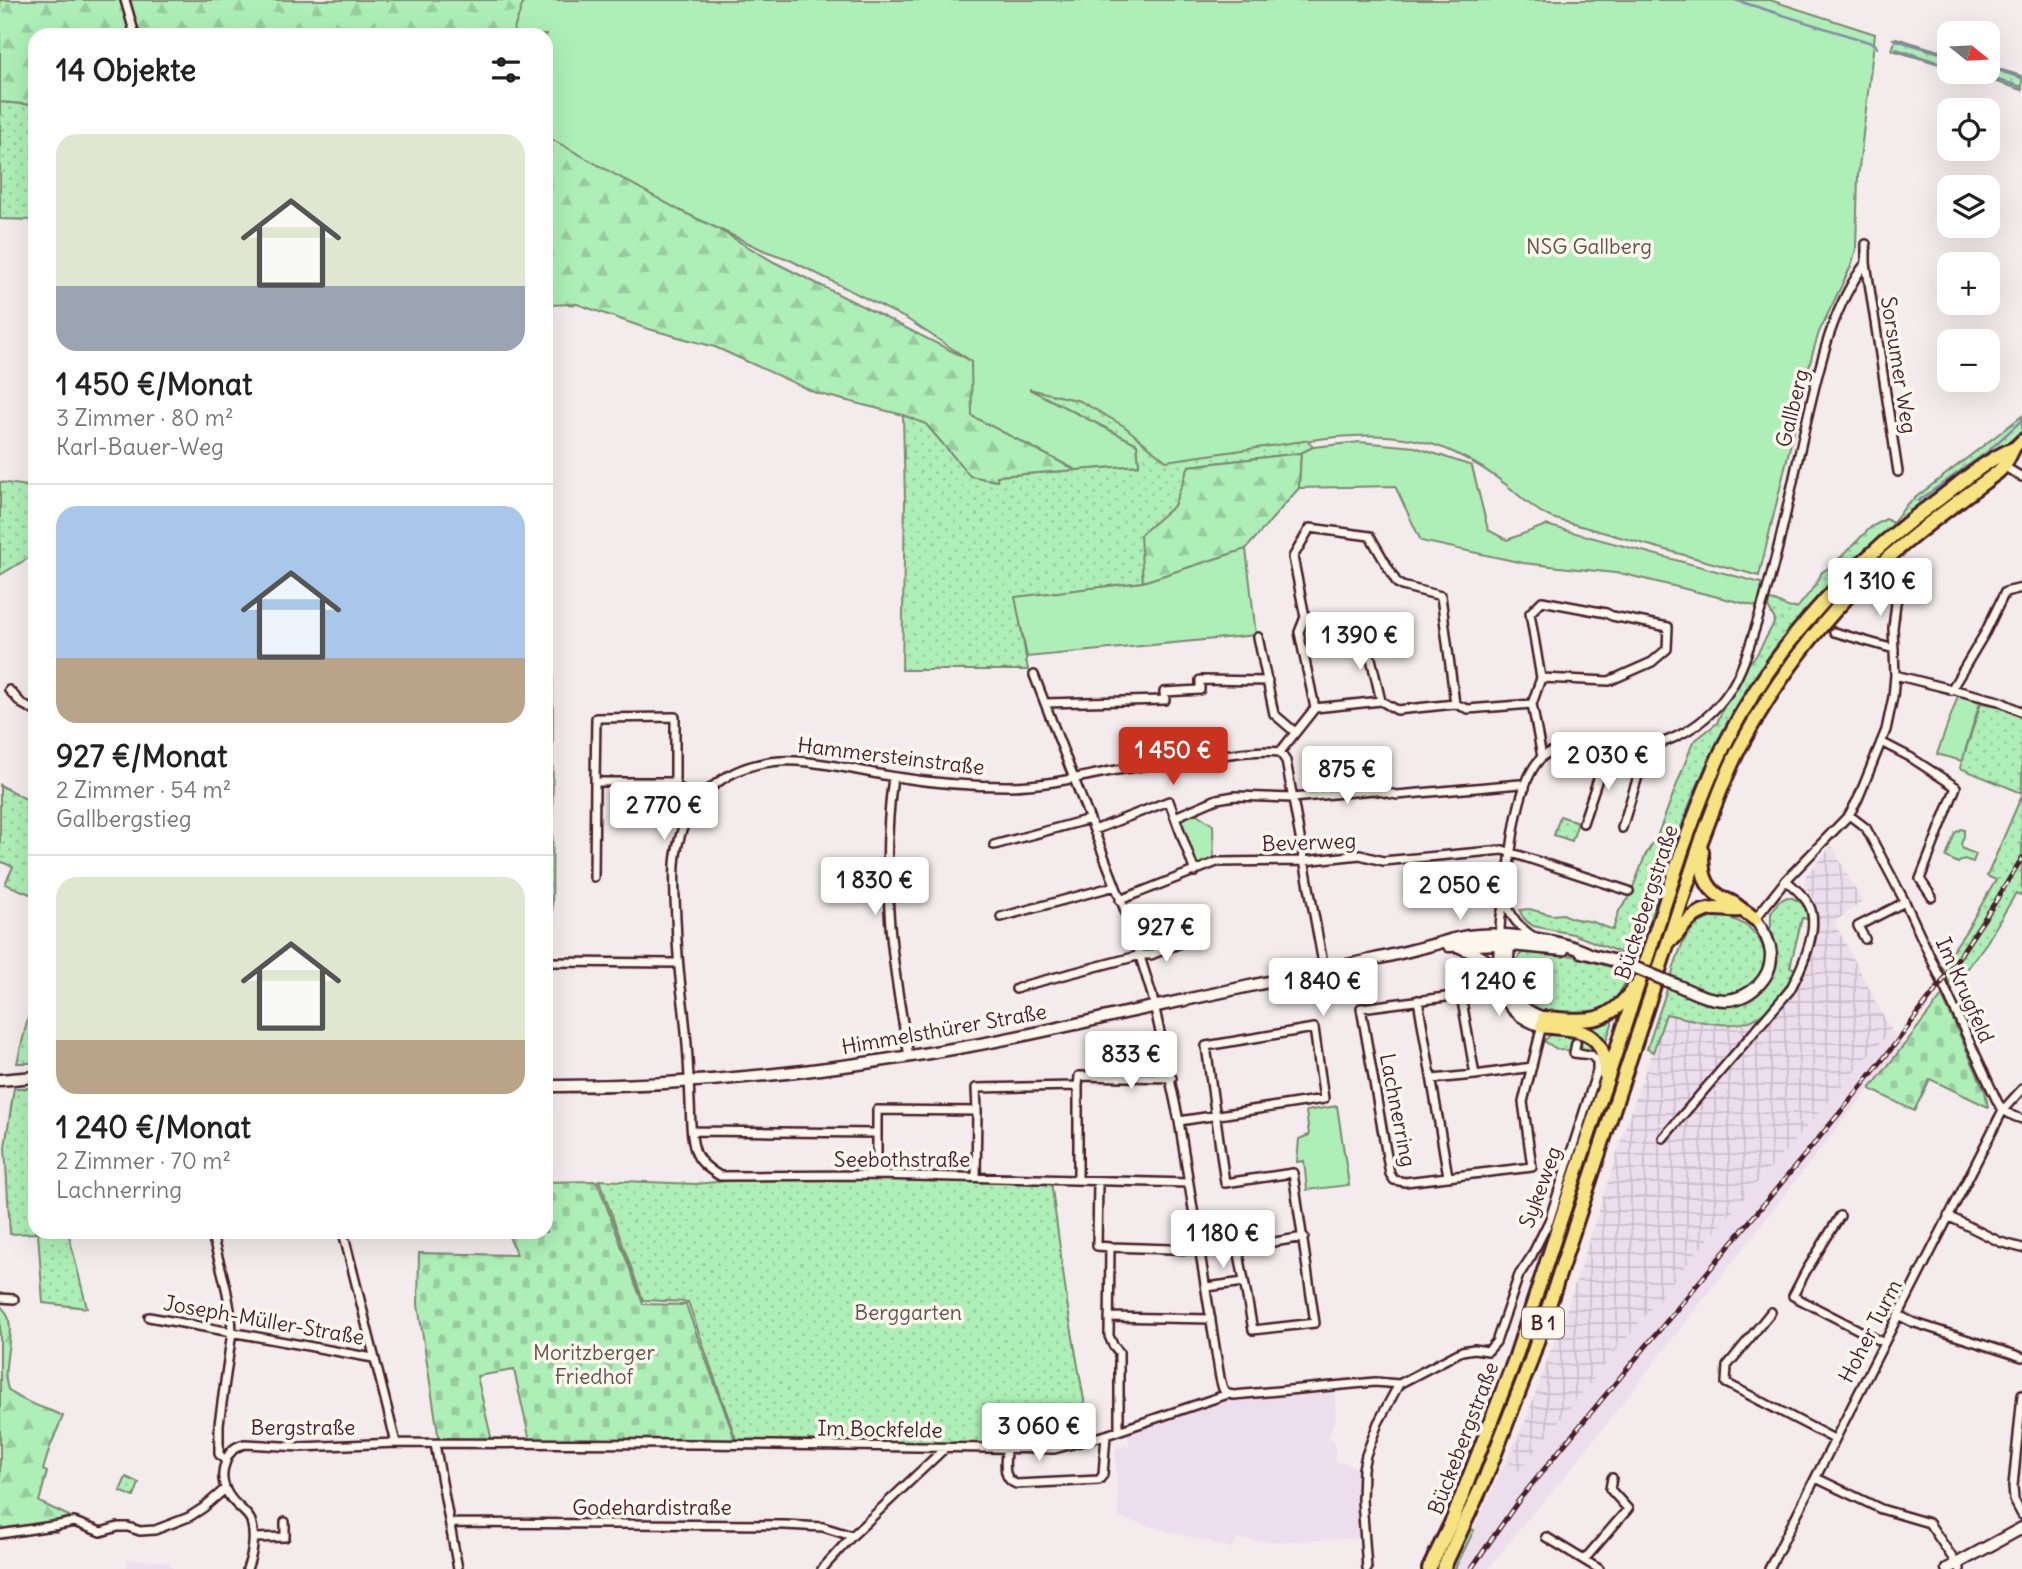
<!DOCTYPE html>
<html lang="de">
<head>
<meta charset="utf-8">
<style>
  :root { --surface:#fff; --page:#f6f6f6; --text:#222; --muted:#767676; --line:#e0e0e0; --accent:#c8321e }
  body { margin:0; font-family:Delius,sans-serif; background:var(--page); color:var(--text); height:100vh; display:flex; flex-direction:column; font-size:26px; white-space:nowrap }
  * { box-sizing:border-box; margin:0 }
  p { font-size:23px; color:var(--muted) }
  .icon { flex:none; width:38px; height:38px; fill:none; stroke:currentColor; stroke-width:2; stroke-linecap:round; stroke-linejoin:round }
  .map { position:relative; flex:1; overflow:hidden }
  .drawer { position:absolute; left:28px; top:28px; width:525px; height:1211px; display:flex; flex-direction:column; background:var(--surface); border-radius:21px; box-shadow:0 7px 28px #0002 }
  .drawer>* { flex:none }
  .needle { width:46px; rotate:108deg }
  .tools { position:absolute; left:1937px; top:21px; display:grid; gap:14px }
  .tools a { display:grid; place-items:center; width:63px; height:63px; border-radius:14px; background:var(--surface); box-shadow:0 7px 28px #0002; font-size:35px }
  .price { position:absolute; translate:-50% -60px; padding:0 16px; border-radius:7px; background:#fff; color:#222; font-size:23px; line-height:46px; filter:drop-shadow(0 2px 4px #0008) }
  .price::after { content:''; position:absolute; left:50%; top:42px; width:21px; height:16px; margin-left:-10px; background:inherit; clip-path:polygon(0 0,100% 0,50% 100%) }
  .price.active { background:var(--accent); color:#fff }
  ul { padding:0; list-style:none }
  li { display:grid; align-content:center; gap:14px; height:371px; padding:0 28px }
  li+li { border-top:2px solid var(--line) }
  li span { display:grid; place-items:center; height:217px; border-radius:21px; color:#555 }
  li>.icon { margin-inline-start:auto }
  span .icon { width:126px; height:126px; fill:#fffc; stroke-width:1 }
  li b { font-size:30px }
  h2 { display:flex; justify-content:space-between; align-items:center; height:84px; padding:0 28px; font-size:30px }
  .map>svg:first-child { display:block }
</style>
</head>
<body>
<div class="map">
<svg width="2022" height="1569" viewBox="0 0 2022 1569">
  <defs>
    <pattern id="industrial-grid" width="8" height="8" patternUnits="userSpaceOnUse" patternTransform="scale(1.75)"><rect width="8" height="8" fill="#ecdeec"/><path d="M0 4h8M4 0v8" fill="none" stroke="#ccbecb"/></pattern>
    <pattern id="grass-dots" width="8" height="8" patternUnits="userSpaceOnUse" patternTransform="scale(1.75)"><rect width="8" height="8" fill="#aeefb7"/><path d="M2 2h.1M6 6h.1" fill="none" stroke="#97cc9e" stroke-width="1.8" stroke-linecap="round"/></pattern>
    <pattern id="forest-firs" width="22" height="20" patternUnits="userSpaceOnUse" patternTransform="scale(1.75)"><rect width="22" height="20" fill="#aeefb7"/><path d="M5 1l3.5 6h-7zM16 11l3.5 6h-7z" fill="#97cc9e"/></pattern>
    <pattern id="cemetery-stones" width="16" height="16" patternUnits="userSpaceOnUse" patternTransform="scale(1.75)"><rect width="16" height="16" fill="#aeefb7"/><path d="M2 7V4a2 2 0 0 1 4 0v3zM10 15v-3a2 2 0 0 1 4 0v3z" fill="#97cc9e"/></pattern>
  </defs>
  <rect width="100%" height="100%" fill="#f4ecec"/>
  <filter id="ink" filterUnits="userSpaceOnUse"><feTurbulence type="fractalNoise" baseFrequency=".0143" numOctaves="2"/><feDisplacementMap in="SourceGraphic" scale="14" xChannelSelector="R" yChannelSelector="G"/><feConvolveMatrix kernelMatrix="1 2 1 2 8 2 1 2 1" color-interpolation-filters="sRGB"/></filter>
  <g filter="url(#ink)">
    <path fill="#ecdeec" d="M1891,1030L1904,1046L1834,1132L1564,1478L1521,1527L1488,1569H1455L1525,1420L1507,1473L1518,1472L1695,1254Z
      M1334,1386L1336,1417L1328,1439L1335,1441L1334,1446L1336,1450L1334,1461L1363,1469L1365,1538L1275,1542L1237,1539L1232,1548L1119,1518L1115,1449L1130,1444L1126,1428L1228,1394Z
      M128,1559L168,1562L173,1569H127Z"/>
    <path fill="url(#industrial-grid)" d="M1832,846L1862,902L1834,922L1891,1030L1695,1254L1518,1472L1506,1473L1570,1299L1625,1128L1666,1013L1709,1023L1746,1024L1757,1019L1766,1012L1776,1001L1796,969L1804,949L1808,919L1814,899L1804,885L1806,875Z"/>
    <path fill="url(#grass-dots)" stroke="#7c8771" stroke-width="2" d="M1896,38L1949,54V67L1892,50Z
      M1988,66L2022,76V90L1964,72H1988Z
      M0,102L35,105V220L0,219Z
      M1013,213L1272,399L1313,447L1301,453L1189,466L1174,506L1141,535L1143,582L1016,597L1028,670H902L905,501L903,415L926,424L971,476L997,481V476L1139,465L1137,444L964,358Z
      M2022,416V431L1992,456L1883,536L1846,570L1813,607L1766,668L1667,878L1640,956L1634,958L1573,934L1533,926C1527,922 1521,917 1520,910L1529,909L1552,915L1563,914L1571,918L1593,922L1613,930L1619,911L1629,898L1645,856L1658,834L1693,742L1717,723L1726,702L1736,690L1747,665L1756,656L1773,625L1775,620L1768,607L1769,600C1780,600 1786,611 1798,607L1814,587L1822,572L1832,566L1871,527L1886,519L1893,523L1907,504Z
      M1995,465L1897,545L1759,705L1635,1022H1633L1689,849L1710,789L1732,742L1755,702L1775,670L1823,609L1893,541Z
      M0,482L35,487V554L0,575Z
      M546,668H553L552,960H546Z
      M1981,703L1998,706L2022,716V793L1960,768Z
      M0,785L35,804V896L5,884L13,867L0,861Z
      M2022,795V892L2020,895L2016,893L1987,942L1952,990L1942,966L1966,931L1996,880L1987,876Z
      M1560,816L1578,822L1572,841L1554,835Z
      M1787,897C1800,899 1808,905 1808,919L1802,918L1790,967L1796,969C1760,1038 1734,1029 1666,1014L1653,1052L1647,1049C1655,1025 1663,1001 1671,977C1675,964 1679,949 1686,937C1696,921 1715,912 1733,919C1748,925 1756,932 1763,947L1771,926V913L1779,901Z
      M1523,952L1576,956L1629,973C1625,984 1619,997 1609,1005C1593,1019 1540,1017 1526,1001C1519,994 1517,986 1516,976C1515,966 1515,959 1523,952Z
      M35,989V1063H17Z
      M1612,1016V1024L1605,1044L1575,1025Z
      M1563,1031L1595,1043L1596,1053L1582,1048L1580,1039H1572L1571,1048L1567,1051L1557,1049L1544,1041L1554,1032Z
      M14,1088H35V1232H68L87,1308L43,1303L38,1233L10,1234L5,1147Z
      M878,1179L1051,1181L1068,1309L1091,1440L1066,1447L737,1442L688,1302L643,1300L599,1180L696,1184L737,1180Z
      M126,1477L139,1483L134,1497L120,1491Z
      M1469,1528L1474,1530L1455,1569H1449Z"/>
    <path fill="url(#forest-firs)" stroke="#7c8771" stroke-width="2" d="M0,0H550L542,35H35V105L0,102Z
      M546,128L774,262L972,361V416L1076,470L997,476V481L970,476L926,424L903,415L816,393L715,347L645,328L577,304L546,305Z
      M1301,453L1299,488L1246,549L1143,582L1140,535L1174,506L1189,466Z
      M0,1305C2,1308 5,1310 7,1314C16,1333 0,1367 8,1389C18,1401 49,1409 63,1416L50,1447L43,1470L47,1472L39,1502L69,1516L57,1532L0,1531Z"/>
    <path fill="url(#cemetery-stones)" stroke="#7c8771" stroke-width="2" d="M1942,996L1985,1091L1988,1107L1930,1079L1914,1111L1870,1089Z
      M597,1181L643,1304L686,1305L736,1442L530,1441L514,1370L477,1376L492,1441L439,1440L418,1305L419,1253L517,1255L507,1232H546V1182Z"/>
    <path fill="#aeefb7" stroke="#7c8771" stroke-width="2" d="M524,0H1770L1875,34L1858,176L1856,249L1852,264L1819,332L1812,355L1759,576L1552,518C1536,511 1523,499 1509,487C1493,474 1474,462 1455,453C1398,426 1337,436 1277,445C1240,450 1203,456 1166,461L1124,426L1080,401L1029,389L1137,444L1139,465L1076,470L972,416L971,361L907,319L788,259L765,251L679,210L546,136V35H512Z
      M1360,442L1415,447L1472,466L1488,530L1507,540L1546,525L1761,583L1762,595L1759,607L1624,574L1523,563L1421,541L1395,486L1299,488L1301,453L1313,447Z
      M1246,549L1256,635L1027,657L1015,597L1143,582Z
      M1958,696L1980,702L1962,761L1937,754Z
      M1194,812L1213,825L1214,860L1198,867L1180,819Z
      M1961,829L1964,830V836L1961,844L1963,849L1976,854L1973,862L1964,859L1958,863L1946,857L1955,833Z
      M1337,1106L1349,1185L1307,1190L1304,1161L1297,1162L1299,1139L1309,1135L1306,1111Z"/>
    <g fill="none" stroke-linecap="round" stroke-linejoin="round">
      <path stroke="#858ba5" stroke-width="2.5" d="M1735,0L1875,44L1877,48
        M1893,39L1950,56
        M1896,49L1950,66
        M1988,67L2022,78
        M1970,72L2022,87
        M1918,501L1987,452L2022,420
        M1761,672L1793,625
        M1640,950C1667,871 1689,787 1733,716"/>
      <defs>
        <path id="street" d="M125,0L135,35
          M1866,263L1898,472
          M2010,470L2022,477
          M1834,632L1894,649
          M1258,637L1274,714L1295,732
          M1366,637L1381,701
          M1034,675L1129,921L1152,995L1179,1121L1220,1378L1223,1389L1228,1394
          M1895,675L1999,701L2022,712
          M9,690L22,704L35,711
          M1951,690L1985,633L2005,592L2022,588
          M1045,703L1165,700L1164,692L1200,690V680L1268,681
          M1532,704L1542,757
          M1315,708L1299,632L1305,617L1293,557L1310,528L1370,536L1397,583L1402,586L1441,596L1455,704
          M1881,742L1910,757L1956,787L1920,879L1932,897
          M1280,752L1315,708L1381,701L1397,710L1455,704L1468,709L1532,704L1541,678L1530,613L1542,601L1606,613L1612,616L1668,627L1667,649L1652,662L1609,681L1541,678
          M1280,752L1286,761L1324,969
          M893,777C880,874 891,961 909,1056
          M675,782H595L596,718L675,717V782L677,786L697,802
          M1849,815L1866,828L1905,902L1998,1103C2004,1112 2011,1116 2022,1119
          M1175,817L1217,799L1235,796L1293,798L1373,790L1397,795L1520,784L1525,788
          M1583,823L1607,752
          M1622,828L1647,747
          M1094,830L1169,801L1195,872
          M994,845L1090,819
          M594,877L595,782
          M1120,900L1217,862L1304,861L1360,855L1383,861L1503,850L1629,891
          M1506,901C1511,918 1519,927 1534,937
          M1001,917L1115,886
          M1755,919L1786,880L1849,815L1858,799L1886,730L1893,697L1895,675L1893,628L1896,603L1908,566
          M1500,937C1500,930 1500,923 1501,916C1502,909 1505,902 1506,895C1510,860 1515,784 1541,758C1556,743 1588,752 1608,752C1657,751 1702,732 1730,690C1744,668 1751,641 1759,616C1780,550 1792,482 1808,415C1820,364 1833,305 1866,263V244
          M1865,939L1858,926L1905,902
          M546,962L678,963
          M1016,989L1026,985L1141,955H1151L1186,941
          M1418,1000L1448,1176
          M1532,1067L1475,1075L1461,995L1361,1008L1390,1174L1394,1180L1405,1182L1532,1167L1523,1102L1542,1025
          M1432,1079L1475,1075
          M1078,1086L1079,1076L1172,1078
          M977,1111L976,1088L1078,1086V1180
          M1179,1121L1324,1099L1314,1028L1206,1046L1225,1183L1293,1173L1315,1323L1253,1330L1238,1248L1304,1237
          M692,1131L877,1133V1175
          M877,1133V1110L977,1111L976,1177
          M1663,1138L1790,990C1801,969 1821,928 1809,905C1804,895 1794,888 1786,880
          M1098,1181L1097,1246L1110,1247L1109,1336L1113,1345L1119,1352V1430
          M1189,1183L877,1175L720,1176C710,1170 698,1162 695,1150C690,1136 691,1118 690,1103C689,1069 687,1036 683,1003C679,975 677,947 676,918C675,898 673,875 676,855C685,792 735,758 797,761C830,763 863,772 896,777C933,783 969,786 1007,786C1042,786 1077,778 1111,771C1146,765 1181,760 1216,756C1237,753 1258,750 1280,752
          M1840,1216L1806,1271L1793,1296L1884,1343
          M1948,1216L2000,1242L2022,1248
          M211,1232C220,1265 231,1298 232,1332L219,1424V1454L226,1461
          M343,1232L396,1443
          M1110,1247L1201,1250
          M1207,1287L1244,1282
          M0,1298L14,1299
          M1771,1312L1727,1366L1726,1383L1834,1439
          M1898,1315L1912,1322L2022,1357
          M149,1317L373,1358
          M1109,1317L1211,1319
          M2022,1395L2013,1486L2014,1500L2022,1515
          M435,1444L458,1569
          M1006,1448C1006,1462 1001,1478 1016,1484L1099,1480L1103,1475L1106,1435
          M1816,1478L1881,1509L1929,1523L1960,1569
          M450,1523L785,1525L823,1527L852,1536
          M0,1534L59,1525L74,1522L101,1532L118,1527H128L140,1531L155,1530L189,1517L203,1508L225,1489
          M1546,1537L1599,1569
          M254,1538L285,1537V1522
          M1584,1560L1628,1509L1610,1489L1612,1478
          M247,1569C253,1553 256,1538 251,1521C249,1515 242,1510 237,1505C224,1493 219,1477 226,1461C229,1451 235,1446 245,1444L300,1447L396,1443L701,1444L1054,1449L1106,1435L1228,1394L1234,1395L1375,1382L1399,1384
          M822,1569L852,1536L945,1448
          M1367,1569L1362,1500L1363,1469L1366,1455L1378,1423L1399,1384L1462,1351L1474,1349L1488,1351L1496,1342L1519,1275L1531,1257L1549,1221L1597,1071V1061L1591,1055L1574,1053L1576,1043
          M1769,1569L2003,1110L2022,1089"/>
        <path id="secondary" d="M1500,944C1497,984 1499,1012 1542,1026
          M1509,945C1506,980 1505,1005 1544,1018
          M1449,946L1500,944L1563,950
          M1457,946C1473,953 1489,958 1499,974
          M1581,952L1624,963
          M1679,986C1694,993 1709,1000 1726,1000C1750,999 1772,978 1771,954C1770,941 1763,929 1755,919
          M0,1080L35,1077
          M546,1086C687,1087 826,1072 964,1047C1016,1038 1068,1026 1120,1014C1205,996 1290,977 1375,959C1394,955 1413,950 1432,945C1444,942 1456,938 1468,936C1500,931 1558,939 1588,953
          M1947,1569L2022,1528"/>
        <path id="primary" d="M2013,449L2022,440"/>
        <path id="highway" d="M1702,851C1702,870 1703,886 1721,897C1726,900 1732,902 1736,905C1742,910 1749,914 1755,919
          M1674,938C1685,923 1696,909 1716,909C1724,909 1731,911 1740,910
          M1544,1018C1585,1020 1607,1027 1633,989
          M1542,1026C1578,1030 1606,1028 1605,1074
          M1429,1569L1453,1519L1515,1359L1683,848C1696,813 1708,778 1725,744C1775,645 1850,564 1939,499C1963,481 1986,460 2013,449
          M1443,1569L1485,1479L1530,1363L1702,839C1714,808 1725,775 1741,745C1773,686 1813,631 1861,583C1903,541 1951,507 1998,472L2005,465L2013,449"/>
      </defs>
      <use href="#street" stroke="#4a1f2b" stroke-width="12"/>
      <use href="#secondary" stroke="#4a1f2b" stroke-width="15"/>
      <use href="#primary" stroke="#4a1f2b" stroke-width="16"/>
      <use href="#highway" stroke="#4a1f2b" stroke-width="18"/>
      <use href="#street" stroke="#fbf7ec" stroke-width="7"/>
      <use href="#secondary" stroke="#fbf7ec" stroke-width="10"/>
      <use href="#primary" stroke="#f6e381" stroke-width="10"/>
      <use href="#highway" stroke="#f6e381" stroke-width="12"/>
      <defs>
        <path id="rail" d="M1471,1569L1519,1500L1559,1451L1857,1092L1895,1044L1942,982L1994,904L2022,858"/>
      </defs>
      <use href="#rail" stroke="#4a1f2b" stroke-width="5"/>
      <use href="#rail" stroke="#fbf7ec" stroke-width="2.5" stroke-dasharray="8" stroke-linecap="butt"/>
      <defs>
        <path id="secondary-bridge" d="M1624,963L1679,986"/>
      </defs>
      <use href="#secondary-bridge" stroke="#4a1f2b" stroke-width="15" stroke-linecap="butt"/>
      <use href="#secondary-bridge" stroke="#fbf7ec" stroke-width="10"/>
    </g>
  </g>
  <g text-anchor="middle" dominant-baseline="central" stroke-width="7" stroke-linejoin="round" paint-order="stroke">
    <rect fill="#fbf7ec" stroke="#7f6065" stroke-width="2" x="1522" y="1307.5" width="42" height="31" rx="5"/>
    <g font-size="19" font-weight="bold" fill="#4a1f2b">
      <text x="1543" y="1323">B 1</text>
    </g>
    <g font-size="21" fill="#63534e" stroke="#fbf7ec">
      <text x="1589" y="246">NSG Gallberg</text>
      <text x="908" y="1312">Berggarten</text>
      <text x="594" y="1352">Moritzberger<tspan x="594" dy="24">Friedhof</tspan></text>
    </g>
    <g font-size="21" fill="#4a1f2b" stroke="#fbf7ec">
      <text transform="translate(1899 365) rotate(81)">Sorsumer Weg</text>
      <text transform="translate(1792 408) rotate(-76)">Gallberg</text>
      <text transform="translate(891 756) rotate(7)">Hammersteinstraße</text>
      <text transform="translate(1309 842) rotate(-2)">Beverweg</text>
      <text transform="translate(1646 902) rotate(-72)">Bückebergstraße</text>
      <text transform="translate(1965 990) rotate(66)">Im Krugfeld</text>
      <text transform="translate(944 1029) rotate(-10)">Himmelsthürer Straße</text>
      <text transform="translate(1398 1110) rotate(79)">Lachnerring</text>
      <text x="902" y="1159">Seebothstraße</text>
      <text transform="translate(1540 1187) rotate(-70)">Sykeweg</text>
      <text transform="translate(264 1320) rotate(10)">Joseph-Müller-Straße</text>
      <text transform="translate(1870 1331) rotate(-63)">Hoher Turm</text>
      <text x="303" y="1427">Bergstraße</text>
      <text transform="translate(880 1429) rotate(1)">Im Bockfelde</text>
      <text transform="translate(1463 1438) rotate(-69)">Bückebergstraße</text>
      <text x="652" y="1507">Godehardistraße</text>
    </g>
  </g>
</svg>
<div class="tools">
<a><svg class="needle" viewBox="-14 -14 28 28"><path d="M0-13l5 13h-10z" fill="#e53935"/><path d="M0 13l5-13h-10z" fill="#767676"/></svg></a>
<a><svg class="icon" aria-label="locate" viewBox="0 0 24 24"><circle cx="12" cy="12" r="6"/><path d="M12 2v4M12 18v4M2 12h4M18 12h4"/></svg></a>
<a><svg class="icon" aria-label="layers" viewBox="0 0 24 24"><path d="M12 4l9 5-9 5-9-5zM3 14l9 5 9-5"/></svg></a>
<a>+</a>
<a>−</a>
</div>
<b class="price" style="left:1880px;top:618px">1 310 €</b>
<b class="price" style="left:1360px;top:672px">1 390 €</b>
<b class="price active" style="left:1173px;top:787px">1 450 €</b>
<b class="price" style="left:1608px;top:792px">2 030 €</b>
<b class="price" style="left:1347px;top:806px">875 €</b>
<b class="price" style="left:664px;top:842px">2 770 €</b>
<b class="price" style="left:875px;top:917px">1 830 €</b>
<b class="price" style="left:1460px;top:922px">2 050 €</b>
<b class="price" style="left:1166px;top:964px">927 €</b>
<b class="price" style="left:1323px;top:1018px">1 840 €</b>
<b class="price" style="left:1499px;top:1018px">1 240 €</b>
<b class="price" style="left:1131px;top:1091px">833 €</b>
<b class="price" style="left:1223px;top:1270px">1 180 €</b>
<b class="price" style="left:1039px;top:1463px">3 060 €</b>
<section class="drawer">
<h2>14 Objekte<svg class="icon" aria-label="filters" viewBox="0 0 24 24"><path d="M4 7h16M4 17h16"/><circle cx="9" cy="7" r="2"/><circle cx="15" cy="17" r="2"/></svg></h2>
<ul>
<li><span style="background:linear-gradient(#dfe7d0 70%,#9aa5b1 0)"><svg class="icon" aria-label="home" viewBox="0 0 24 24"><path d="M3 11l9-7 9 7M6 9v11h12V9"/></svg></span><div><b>1 450 €/Monat</b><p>3 Zimmer · 80 m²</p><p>Karl-Bauer-Weg</p></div></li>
<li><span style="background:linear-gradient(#a9c7e8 70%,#b9a48a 0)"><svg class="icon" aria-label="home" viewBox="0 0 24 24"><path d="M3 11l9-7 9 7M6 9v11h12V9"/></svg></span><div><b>927 €/Monat</b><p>2 Zimmer · 54 m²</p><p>Gallbergstieg</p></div></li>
<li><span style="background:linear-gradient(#dfe7d0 75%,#b9a48a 0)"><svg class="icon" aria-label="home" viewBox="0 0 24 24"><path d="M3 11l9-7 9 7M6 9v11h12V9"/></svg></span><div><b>1 240 €/Monat</b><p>2 Zimmer · 70 m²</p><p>Lachnerring</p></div></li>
</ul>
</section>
</div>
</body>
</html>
